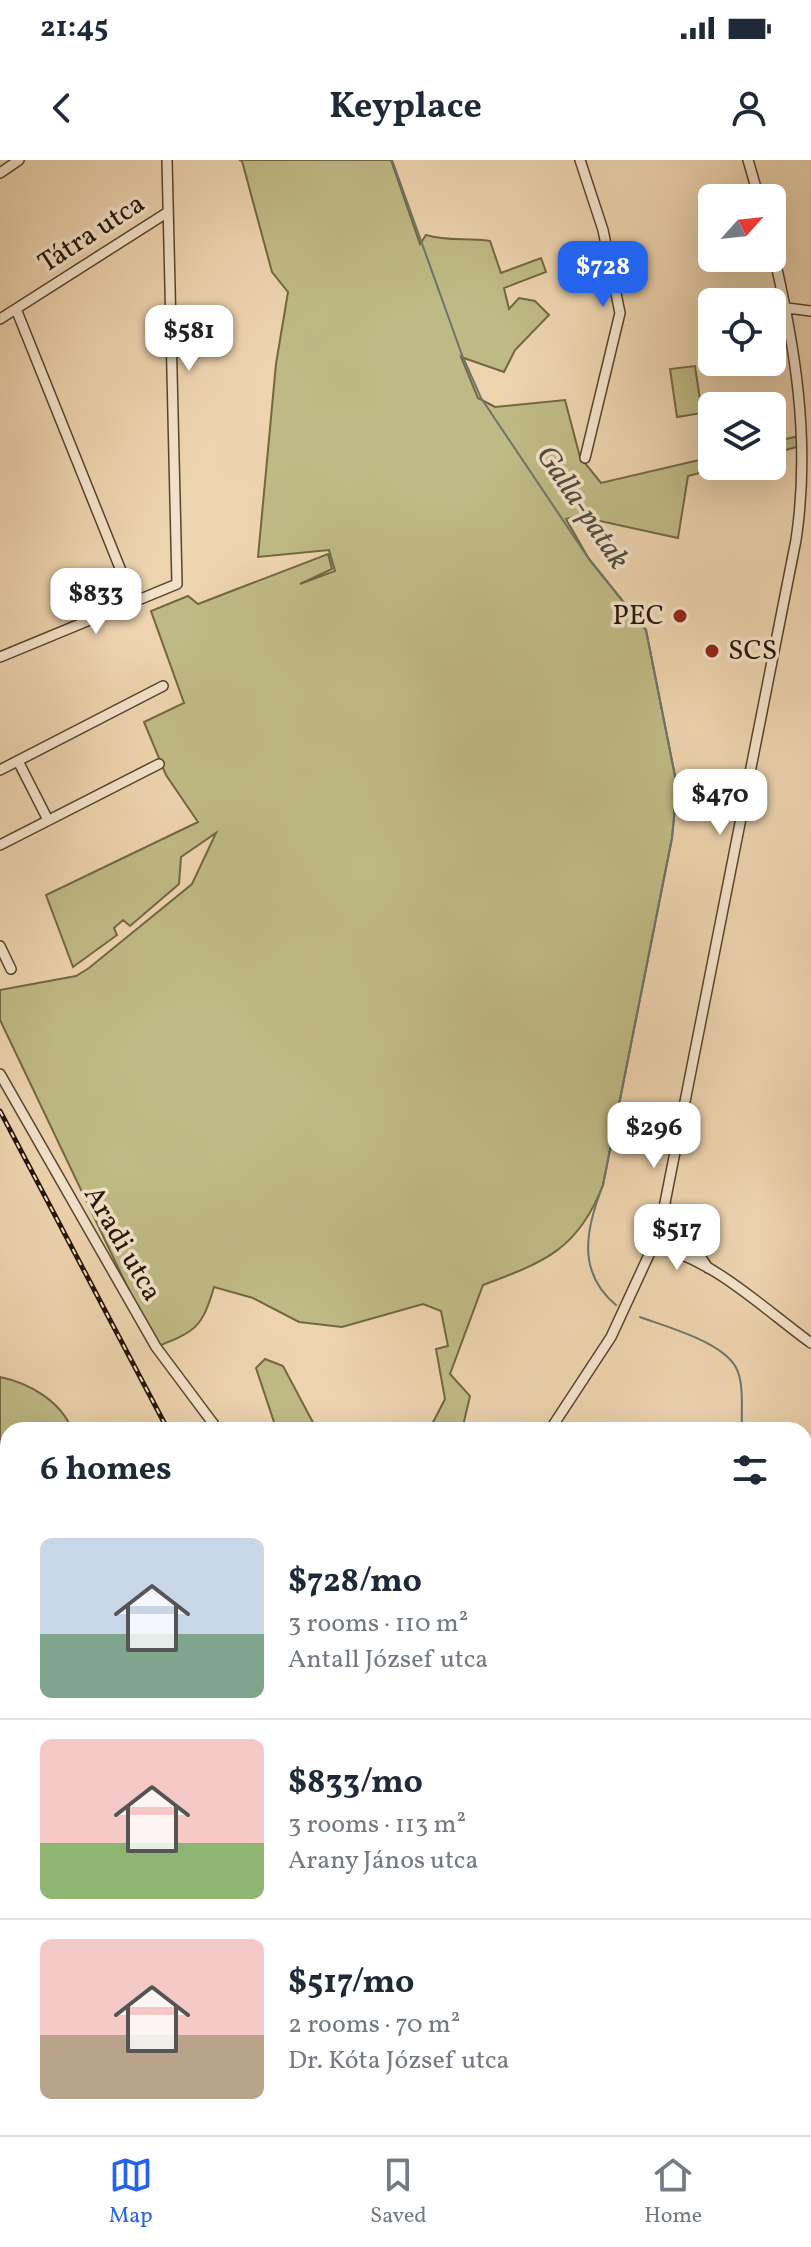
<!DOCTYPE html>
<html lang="en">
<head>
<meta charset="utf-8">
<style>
  :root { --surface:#fff; --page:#f6f6f7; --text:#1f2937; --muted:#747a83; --line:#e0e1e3; --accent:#2563eb }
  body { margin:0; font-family:Vollkorn,serif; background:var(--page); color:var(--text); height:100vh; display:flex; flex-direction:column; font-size:30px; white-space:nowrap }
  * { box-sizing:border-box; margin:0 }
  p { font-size:26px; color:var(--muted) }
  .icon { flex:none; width:44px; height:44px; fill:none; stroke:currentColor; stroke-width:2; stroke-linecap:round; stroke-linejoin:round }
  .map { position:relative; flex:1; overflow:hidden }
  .details { position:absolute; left:0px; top:1262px; width:812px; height:714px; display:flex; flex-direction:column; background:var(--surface); border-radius:24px 24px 0 0; box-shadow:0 8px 32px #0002 }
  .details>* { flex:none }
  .needle { width:52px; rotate:63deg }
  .buttons { position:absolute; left:698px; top:24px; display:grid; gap:16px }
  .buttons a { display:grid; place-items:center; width:88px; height:88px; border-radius:12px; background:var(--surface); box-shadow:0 8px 32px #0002; font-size:40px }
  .price { position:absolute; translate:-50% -68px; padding:0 18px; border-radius:16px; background:#fff; color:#222; font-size:26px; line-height:52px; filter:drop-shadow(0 2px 4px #0008) }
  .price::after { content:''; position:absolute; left:50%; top:48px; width:24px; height:18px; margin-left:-12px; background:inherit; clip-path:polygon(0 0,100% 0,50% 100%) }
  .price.selected { background:var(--accent); color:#fff }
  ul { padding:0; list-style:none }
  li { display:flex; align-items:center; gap:24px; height:200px; padding:0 40px }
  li+li { border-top:2px solid var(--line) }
  li span { display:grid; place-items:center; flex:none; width:224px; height:160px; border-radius:12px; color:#555 }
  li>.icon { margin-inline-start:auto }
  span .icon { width:96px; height:96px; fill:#fffc; stroke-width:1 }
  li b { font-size:34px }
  h2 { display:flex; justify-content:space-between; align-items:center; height:96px; padding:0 40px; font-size:34px }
  .status { display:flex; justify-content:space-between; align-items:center; height:56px; padding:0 40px; background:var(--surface); direction:ltr }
  .status svg { height:22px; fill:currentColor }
  header { display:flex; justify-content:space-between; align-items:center; height:104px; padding:0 40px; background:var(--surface); font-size:36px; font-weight:700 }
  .menu { display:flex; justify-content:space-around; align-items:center; height:112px; border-top:2px solid var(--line); background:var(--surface); font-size:22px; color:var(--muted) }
  .menu a { display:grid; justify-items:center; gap:4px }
  .menu .selected { color:var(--accent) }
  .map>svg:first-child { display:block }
</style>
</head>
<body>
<div class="status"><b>21:45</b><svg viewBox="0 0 49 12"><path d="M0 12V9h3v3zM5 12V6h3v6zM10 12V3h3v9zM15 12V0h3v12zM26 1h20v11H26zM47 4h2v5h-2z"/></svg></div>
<header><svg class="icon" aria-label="back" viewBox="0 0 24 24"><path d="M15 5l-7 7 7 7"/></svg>Keyplace<svg class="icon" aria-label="person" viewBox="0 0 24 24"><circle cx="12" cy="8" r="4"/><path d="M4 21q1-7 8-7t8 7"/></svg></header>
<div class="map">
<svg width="811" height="1975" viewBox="0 0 811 1975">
  <rect width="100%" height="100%" fill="#edd3ae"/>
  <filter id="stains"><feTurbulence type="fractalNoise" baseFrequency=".0025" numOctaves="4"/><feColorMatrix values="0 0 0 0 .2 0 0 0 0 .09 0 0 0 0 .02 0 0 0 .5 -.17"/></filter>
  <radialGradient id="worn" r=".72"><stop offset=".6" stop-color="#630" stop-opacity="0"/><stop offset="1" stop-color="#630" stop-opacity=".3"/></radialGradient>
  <path fill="#bfba85" stroke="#726743" stroke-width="2" d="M239,0H391L420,84L426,75C449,82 468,77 490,81L501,113L541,98L546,112L504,128L509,149L519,138L535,141L549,155L515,190L504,212L461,197L478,238L495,247L565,240L580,297L601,323L712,297V306H726L688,316L678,378L577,356L566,359L589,399L646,470L677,626L672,678L603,1025C578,1090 544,1102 483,1125L450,1214L470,1236L462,1270H429L445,1239L436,1189L448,1186L441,1151L423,1144L342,1167L299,1162L253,1138L214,1127C202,1168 196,1171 156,1187L0,860V830L76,816L89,808L192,724L216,673L181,697L179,724L130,766L123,760L114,768L117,775L73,807L46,735L198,662L166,615L144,562L184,543L151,451L188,436L198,444L328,394L332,409L300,424L335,411L329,390L258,397L276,204L288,132L272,112L242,1Z
    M695,206L702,253L677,257L670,209Z
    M799,276L800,286L772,294V282Z
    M265,1199L283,1206L317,1270H266L275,1265L256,1208Z
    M0,1217C29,1223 61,1241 72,1270H8V1322L5,1321L0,1300Z
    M8,1470V1654L0,1658V1473Z
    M804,1713L811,1716V1975H735L732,1968H804Z
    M220,1968H307L302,1975H221Z
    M468,1968H513L515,1975H472Z"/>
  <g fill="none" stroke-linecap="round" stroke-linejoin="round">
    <path stroke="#6c756b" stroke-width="2" d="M392,0L462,195L481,238L589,399L646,470L677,626L672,678L603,1025C586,1068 576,1112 616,1145
      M640,1157C667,1167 728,1183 738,1212C744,1229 741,1252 742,1270
      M744,1968L747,1975
      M798,1968L811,1973"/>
    <defs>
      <path id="street" d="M580,0L603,70L620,153L585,298
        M748,0L759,38
        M0,13L19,0
        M787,148L811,151
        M16,149L134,443
        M0,159L168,52
        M0,497L177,424L167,0
        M18,601L48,660
        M0,610L163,526
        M0,685L159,604
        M0,786L11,809
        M0,914L156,1187L218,1270
        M665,1045L708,1108
        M659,1073L689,1089
        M654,1086C711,1097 764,1149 811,1183
        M550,1270L611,1177L659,1073L796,380C811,280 795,185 772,87
        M0,1669L8,1666
        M0,1680L8,1681
        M0,1741L8,1704
        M492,1968L495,1975
        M302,1975L307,1968"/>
    </defs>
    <use href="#street" stroke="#58442c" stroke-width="12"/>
    <use href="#street" stroke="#f3e2ca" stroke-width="9"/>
    <defs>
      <path id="rail" d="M0,951L168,1270
        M417,1968L419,1975"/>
    </defs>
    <use href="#rail" stroke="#261401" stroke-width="5"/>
    <use href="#rail" stroke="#f3e2ca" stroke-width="2" stroke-dasharray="6" stroke-linecap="butt"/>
  </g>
  <g fill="#8f2418" stroke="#f3e2ca" stroke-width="3">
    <circle cx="680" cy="456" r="8"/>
    <circle cx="712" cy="491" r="8"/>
  </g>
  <g text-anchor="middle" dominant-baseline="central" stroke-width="7" stroke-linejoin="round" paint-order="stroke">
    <g font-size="28" fill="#261401" stroke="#f3e2ca">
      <text transform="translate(92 74) rotate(-33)">Tátra utca</text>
      <text transform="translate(122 1084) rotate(60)">Aradi utca</text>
    </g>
    <g font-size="28" fill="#261401" stroke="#f3e2ca" text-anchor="end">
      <text x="664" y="456">PEC</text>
      <text x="728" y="491" text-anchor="start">SCS</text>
    </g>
    <g font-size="30" font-style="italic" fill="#4f4d3f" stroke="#f3e2ca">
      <text transform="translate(582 348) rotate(56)">Galla-patak</text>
    </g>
  </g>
  <rect width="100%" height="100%" filter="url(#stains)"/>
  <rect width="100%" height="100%" fill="url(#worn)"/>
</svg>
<div class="buttons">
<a><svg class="needle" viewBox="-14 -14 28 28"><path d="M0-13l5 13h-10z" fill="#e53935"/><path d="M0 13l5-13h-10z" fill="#747a83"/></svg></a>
<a><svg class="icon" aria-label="locate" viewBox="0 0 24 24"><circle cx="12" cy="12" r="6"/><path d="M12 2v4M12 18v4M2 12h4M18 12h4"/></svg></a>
<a><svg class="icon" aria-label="layers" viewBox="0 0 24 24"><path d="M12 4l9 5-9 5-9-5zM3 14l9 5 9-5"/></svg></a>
</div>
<b class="price selected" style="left:603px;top:149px">$728</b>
<b class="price" style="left:189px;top:213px">$581</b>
<b class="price" style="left:96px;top:476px">$833</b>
<b class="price" style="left:720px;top:677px">$470</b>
<b class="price" style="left:654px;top:1010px">$296</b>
<b class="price" style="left:677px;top:1112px">$517</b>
<section class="details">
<h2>6 homes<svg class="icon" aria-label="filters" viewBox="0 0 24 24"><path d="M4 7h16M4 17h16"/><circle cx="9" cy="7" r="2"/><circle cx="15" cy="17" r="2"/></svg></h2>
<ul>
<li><span style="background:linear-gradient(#c9d6e8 60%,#7fa58c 0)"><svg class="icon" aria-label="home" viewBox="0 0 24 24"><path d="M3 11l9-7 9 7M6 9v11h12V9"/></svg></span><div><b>$728/mo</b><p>3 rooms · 110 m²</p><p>Antall József utca</p></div></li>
<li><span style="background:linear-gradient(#f6c9c9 65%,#8fb573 0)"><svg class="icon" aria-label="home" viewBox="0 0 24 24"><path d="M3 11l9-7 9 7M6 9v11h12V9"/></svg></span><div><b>$833/mo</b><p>3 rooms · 113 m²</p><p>Arany János utca</p></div></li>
<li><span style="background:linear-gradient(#f6c9c9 60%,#b9a48a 0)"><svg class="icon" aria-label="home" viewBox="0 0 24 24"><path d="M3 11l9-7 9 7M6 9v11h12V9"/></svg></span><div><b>$517/mo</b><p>2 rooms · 70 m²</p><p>Dr. Kóta József utca</p></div></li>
</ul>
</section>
</div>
<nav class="menu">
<a class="selected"><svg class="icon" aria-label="map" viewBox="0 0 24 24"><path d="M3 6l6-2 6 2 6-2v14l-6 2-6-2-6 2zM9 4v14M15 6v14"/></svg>Map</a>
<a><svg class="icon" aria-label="saved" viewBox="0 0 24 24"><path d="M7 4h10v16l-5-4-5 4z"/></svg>Saved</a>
<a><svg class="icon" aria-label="home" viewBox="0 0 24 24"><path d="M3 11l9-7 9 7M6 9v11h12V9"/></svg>Home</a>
</nav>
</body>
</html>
